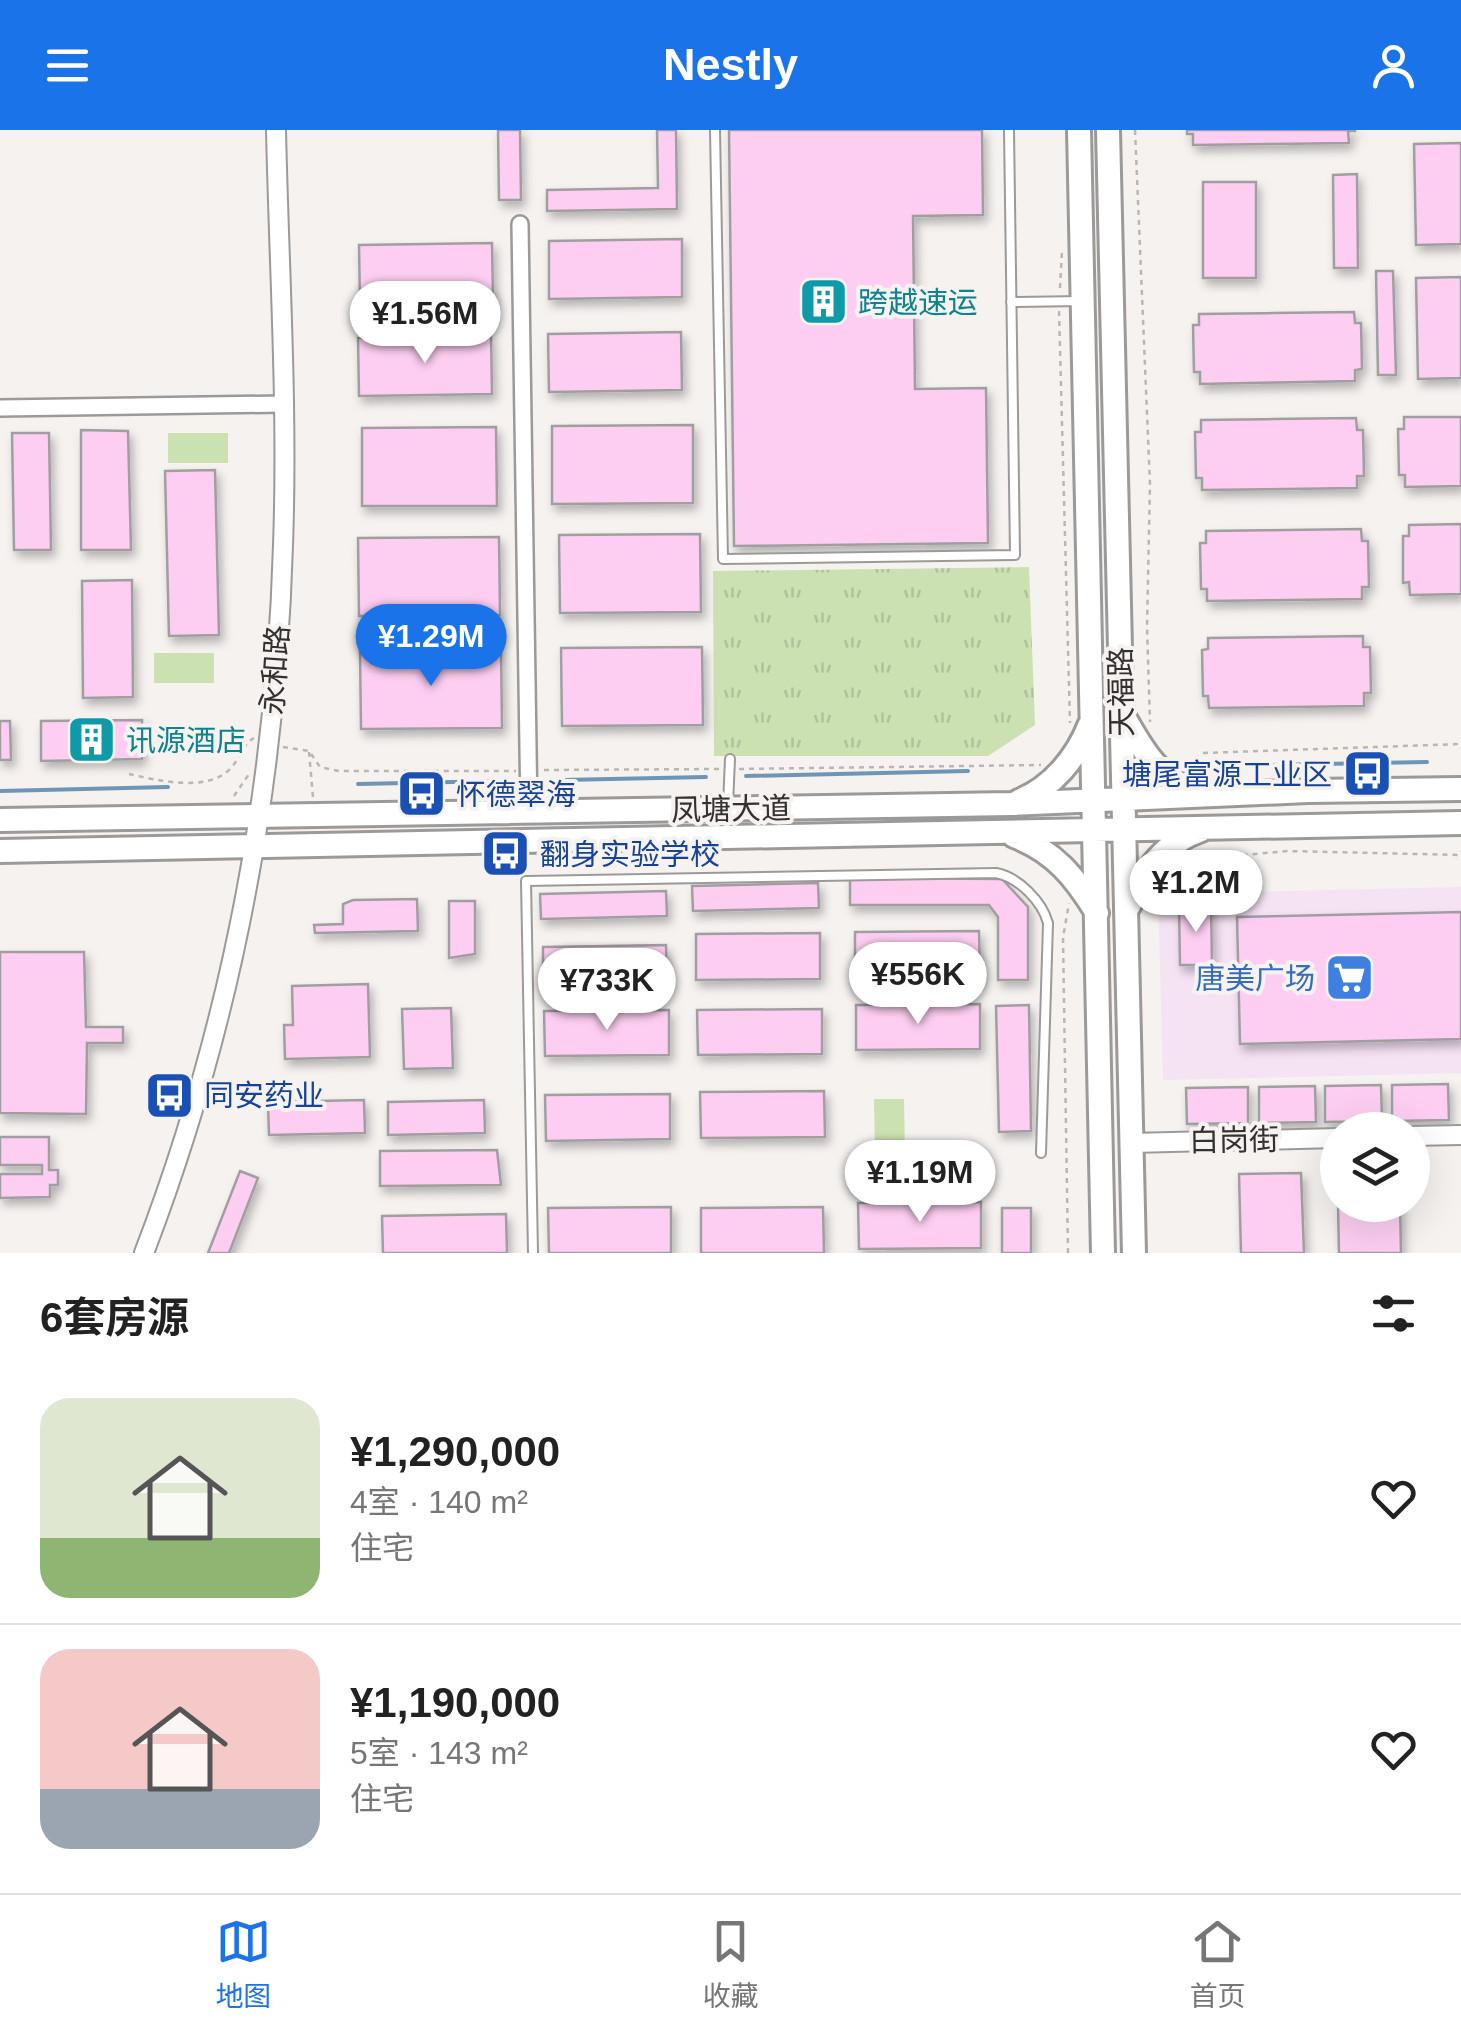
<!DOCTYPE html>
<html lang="zh">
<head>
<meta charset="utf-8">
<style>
  :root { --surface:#fff; --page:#f6f6f6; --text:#222; --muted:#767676; --line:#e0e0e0; --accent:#1a73e8 }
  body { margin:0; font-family:Helvetica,"Noto Sans SC",sans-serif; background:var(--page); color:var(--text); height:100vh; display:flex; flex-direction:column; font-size:38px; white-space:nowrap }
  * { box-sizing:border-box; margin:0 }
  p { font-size:32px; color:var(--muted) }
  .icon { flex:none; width:55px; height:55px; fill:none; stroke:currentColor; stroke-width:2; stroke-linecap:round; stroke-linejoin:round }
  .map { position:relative; height:1123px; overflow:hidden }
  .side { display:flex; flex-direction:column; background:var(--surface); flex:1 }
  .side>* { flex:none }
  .fabs { position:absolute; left:1320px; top:982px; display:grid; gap:20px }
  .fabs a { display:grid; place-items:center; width:110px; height:110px; border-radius:50%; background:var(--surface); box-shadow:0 10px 40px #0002; font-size:50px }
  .price { position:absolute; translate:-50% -85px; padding:0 22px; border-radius:35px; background:#fff; color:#222; font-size:32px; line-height:65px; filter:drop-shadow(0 2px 5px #0008) }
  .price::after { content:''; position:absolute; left:50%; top:60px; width:30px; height:22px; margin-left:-15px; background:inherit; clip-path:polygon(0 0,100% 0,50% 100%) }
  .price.on { background:var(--accent); color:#fff }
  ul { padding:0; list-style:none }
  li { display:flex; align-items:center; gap:30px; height:250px; padding:0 40px }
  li+li { border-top:2px solid var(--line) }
  li span { display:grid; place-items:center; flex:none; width:280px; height:200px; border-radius:30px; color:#555 }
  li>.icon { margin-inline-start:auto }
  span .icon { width:120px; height:120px; fill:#fffc; stroke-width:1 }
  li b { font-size:42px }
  h2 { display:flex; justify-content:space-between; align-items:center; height:120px; padding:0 40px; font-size:42px }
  header { display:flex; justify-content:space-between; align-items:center; height:130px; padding:0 40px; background:var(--accent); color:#fff; font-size:45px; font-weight:600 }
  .tabs { display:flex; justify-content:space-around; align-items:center; height:140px; border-top:2px solid var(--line); background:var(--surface); font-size:28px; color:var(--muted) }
  .tabs a { display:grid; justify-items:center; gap:5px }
  .tabs .on { color:var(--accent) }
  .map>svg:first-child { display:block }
</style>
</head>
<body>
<header><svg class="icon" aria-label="menu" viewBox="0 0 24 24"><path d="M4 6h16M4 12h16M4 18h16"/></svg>Nestly<svg class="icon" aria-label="person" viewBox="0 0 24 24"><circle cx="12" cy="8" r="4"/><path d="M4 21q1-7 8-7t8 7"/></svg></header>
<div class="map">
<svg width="1461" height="1123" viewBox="0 0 1461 1123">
  <defs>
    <pattern id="grass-tufts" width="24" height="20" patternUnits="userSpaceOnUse" patternTransform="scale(2.5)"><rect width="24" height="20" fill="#cce1b2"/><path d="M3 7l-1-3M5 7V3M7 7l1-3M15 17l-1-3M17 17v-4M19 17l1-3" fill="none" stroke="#b0c299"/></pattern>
    <filter id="shadow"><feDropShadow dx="3.5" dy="6" stdDeviation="5" flood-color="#0004"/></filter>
  </defs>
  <rect width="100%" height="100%" fill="#f5f2f0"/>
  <path fill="#f5e2f3" d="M1461,757V943L1163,950L1158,764Z"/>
  <path fill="url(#grass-tufts)" d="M1029,437L1035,595L988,626H714L713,441Z"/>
  <path fill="#cce1b2" d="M168,303H228V333H168Z
    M154,523H214V553H154Z
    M874,969H904L905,1026L875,1027Z"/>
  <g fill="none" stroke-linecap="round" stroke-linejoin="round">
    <path stroke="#6f95b6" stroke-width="4" d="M1213,636L1427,632
      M746,646L968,641
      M563,650L706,647
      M358,654L500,651
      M0,661L168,657"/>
  </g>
  <path fill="#fdcef2" stroke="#a19ea0" stroke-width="2.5" filter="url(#shadow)" d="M498,0H520L521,70H499Z
    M657,0H676L677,79L547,81V60L658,58Z
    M729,0H982L983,85L913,86L915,259L986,258L988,413L734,416Z
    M1187,0H1355V1H1348L1349,13L1193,15V4H1187Z
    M1461,13V114L1416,115L1414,14Z
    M1357,44L1358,138H1334L1333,45Z
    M1203,52H1256V148H1203Z
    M682,109V167L549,169V111Z
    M492,113L493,171L360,173L359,115Z
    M1376,141H1393L1396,245H1378Z
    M1461,147V248L1418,249L1416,148Z
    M1354,182L1355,193H1361L1362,239L1355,240V251L1200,254V242H1194L1193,195H1199V184Z
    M681,202L682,260L549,262L548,204Z
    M491,206L492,264L359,266L358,208Z
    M1404,287H1461V356L1405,357V345H1399L1398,299H1404Z
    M1356,288L1357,300H1363L1364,346H1357V358L1202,360V348H1196L1195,302H1201V290Z
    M693,295V373L552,374V296Z
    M496,297L497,376H362V298Z
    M81,300L128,301L131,420H81Z
    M12,303H49L51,420H14Z
    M215,340L219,505L169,506L165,341Z
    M1461,394V464L1410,465L1409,452L1403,453V406H1409V395Z
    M1361,399L1362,411H1368L1369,457H1362V469L1207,471V459H1201L1200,413H1206V401Z
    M700,404L701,482L560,483L559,405Z
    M499,407L500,485L359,486L358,408Z
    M132,450L133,567L83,568L82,451Z
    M1363,506V517H1370L1371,563H1364V576L1209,578L1208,566H1203L1202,520L1208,519V508Z
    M702,517L703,595L562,596L561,518Z
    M501,520L502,598L361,599L360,521Z
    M142,590V629L41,631V591Z
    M0,591H10L11,630H0Z
    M850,748L1002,749L1028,777V850H998V787L989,775H850Z
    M818,753L819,778L693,781L692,756Z
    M666,761L667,786L541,789L540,764Z
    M417,769L418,801L315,803L314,795L343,794V774L353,770Z
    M449,771H475V824L449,828Z
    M1211,774L1212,835H1180L1179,775Z
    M1461,782V909L1240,914L1237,787Z
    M979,801L980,847L855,848V802Z
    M820,803V849L696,850V804Z
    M666,815L667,852L543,854V817Z
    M0,822H84L86,897H123V913H87L86,984L0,983Z
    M368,854L370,927L285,929L284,895H293L292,856Z
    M980,874V919L856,920V875Z
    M1029,875L1031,1001L999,1002L996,876Z
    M451,878L453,938L404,939L402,879Z
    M822,879V924L698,925L697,880Z
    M669,880V925L545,926L544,881Z
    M1448,954L1449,990L1392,991V955Z
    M1381,955L1382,991L1325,992V956Z
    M1315,956L1316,992L1259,993V957Z
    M1248,957V993L1187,994L1186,958Z
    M824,961L825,1007L701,1008L700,962Z
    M670,964V1009L546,1011L545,965Z
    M364,970L365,1003L269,1005L268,972Z
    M484,970L485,1003L388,1005V972Z
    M0,1007H49V1040H58V1055H50V1067L0,1068V1044H42V1035H0Z
    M497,1020L501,1055L380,1056V1021Z
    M240,1041L258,1048L229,1123H208Z
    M1301,1043L1304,1123H1241L1239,1044Z
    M981,1072V1118L859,1119L858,1073Z
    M1338,1075H1400L1401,1123H1339Z
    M671,1077V1123H549L548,1078Z
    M823,1077L824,1123H701V1078Z
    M1002,1078H1031V1123H1002Z
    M506,1084L507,1123H383L382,1086Z"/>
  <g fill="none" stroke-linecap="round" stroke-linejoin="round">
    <defs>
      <path id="service" d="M715,0L723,429L1015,425L1009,0
        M1011,172L1082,171
        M728,675L730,629
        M533,1123L526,751L996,743C1018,747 1042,771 1048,793L1041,1023"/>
      <path id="minor" d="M520,94L529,683
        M0,278L282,274"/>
      <path id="tertiary" d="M1412,1006L1461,1005
        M1131,1013L1338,1008
        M144,1123C231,896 276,658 283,415C288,277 279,138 276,0"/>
      <path id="primary" d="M1079,0L1103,1123
        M1108,0L1134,1123
        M1123,585C1142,619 1160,652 1200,662
        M1019,671C1053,657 1077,627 1090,594
        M0,690L1011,674L1308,661L1461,659
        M1014,706C1054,721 1075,747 1097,783
        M0,721L1461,693
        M1129,776C1145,741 1163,713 1201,700"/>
    </defs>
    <use href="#service" stroke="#9c9a98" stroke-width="12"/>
    <use href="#minor" stroke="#9c9a98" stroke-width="20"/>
    <use href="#tertiary" stroke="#9c9a98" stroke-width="22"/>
    <use href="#primary" stroke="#9c9a98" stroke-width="28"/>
    <path stroke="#b9b6b4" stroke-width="2.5" stroke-dasharray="5 5" stroke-linecap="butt" d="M1135,0L1150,354L1147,497L1150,592
      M1060,158L1062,121
      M1059,181L1070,593
      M283,617L309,621L320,637L339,641H516
      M309,622L313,667
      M1187,635L1203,623L1461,614
      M739,639L1041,635
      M544,640L721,639
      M129,644C157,650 206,663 230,639C240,629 242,615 254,608
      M234,666L249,644
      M1183,731L1287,721L1461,725
      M1068,1123L1063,808L1069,773"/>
    <use href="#service" stroke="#fff" stroke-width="8"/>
    <use href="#minor" stroke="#fff" stroke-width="15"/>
    <use href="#tertiary" stroke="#fff" stroke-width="18"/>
    <use href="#primary" stroke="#fff" stroke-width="22"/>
  </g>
  <defs>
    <symbol id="building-square" viewBox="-11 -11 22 22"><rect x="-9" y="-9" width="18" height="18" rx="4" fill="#0f9aa8" stroke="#f5f2f0"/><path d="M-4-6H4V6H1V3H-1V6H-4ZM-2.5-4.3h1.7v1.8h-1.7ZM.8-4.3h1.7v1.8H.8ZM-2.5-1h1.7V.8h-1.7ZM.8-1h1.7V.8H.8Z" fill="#fff"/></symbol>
    <symbol id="bus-square" viewBox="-11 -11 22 22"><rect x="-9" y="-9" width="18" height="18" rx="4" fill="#1a4fb4" stroke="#f5f2f0"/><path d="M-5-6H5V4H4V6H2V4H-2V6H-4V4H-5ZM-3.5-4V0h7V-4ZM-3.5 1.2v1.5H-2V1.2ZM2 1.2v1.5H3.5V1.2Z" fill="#fff"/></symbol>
    <symbol id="supermarket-square" viewBox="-11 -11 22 22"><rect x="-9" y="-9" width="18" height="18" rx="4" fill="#3f7fe0" stroke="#f5f2f0"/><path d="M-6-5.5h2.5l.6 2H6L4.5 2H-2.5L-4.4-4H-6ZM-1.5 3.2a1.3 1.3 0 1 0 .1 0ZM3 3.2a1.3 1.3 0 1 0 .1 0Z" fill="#fff"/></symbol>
  </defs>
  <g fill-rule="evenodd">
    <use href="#building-square" x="796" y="144" width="55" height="55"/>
    <use href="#building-square" x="64" y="582" width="55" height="55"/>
    <use href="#bus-square" x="1340" y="616" width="55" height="55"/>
    <use href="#bus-square" x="394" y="636" width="55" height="55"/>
    <use href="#bus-square" x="478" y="696" width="55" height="55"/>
    <use href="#supermarket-square" x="1322" y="820" width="55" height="55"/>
    <use href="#bus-square" x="142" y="938" width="55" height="55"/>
  </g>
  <g text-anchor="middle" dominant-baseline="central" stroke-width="8" stroke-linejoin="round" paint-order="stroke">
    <g font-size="30" fill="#0d838f" stroke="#f5f2f0" text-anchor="start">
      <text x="858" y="172">跨越速运</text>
      <text x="126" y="610">讯源酒店</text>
    </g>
    <g font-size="30" fill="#323130" stroke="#f5f2f0">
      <text transform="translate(275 540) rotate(-86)">永和路</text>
      <text transform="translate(1121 562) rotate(-91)">天福路</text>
      <text transform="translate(731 679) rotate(-1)">凤塘大道</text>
      <text transform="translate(1234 1010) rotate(-1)">白岗街</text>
    </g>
    <g font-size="30" fill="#164399" stroke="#f5f2f0" text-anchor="start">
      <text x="1332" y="644" text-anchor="end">塘尾富源工业区</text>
      <text x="456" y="664">怀德翠海</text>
      <text x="540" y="724">翻身实验学校</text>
      <text x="204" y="965">同安药业</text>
    </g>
    <g font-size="30" fill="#366cbe" stroke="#f5f2f0" text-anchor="end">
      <text x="1315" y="848">唐美广场</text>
    </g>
  </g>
</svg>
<div class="fabs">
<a><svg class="icon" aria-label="layers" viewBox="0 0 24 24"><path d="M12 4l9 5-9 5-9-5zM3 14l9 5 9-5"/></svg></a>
</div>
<b class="price" style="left:425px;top:236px">¥1.56M</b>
<b class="price on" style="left:431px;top:559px">¥1.29M</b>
<b class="price" style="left:1196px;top:805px">¥1.2M</b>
<b class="price" style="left:918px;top:897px">¥556K</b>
<b class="price" style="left:607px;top:903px">¥733K</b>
<b class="price" style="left:920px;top:1095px">¥1.19M</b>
</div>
<section class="side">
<h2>6套房源<svg class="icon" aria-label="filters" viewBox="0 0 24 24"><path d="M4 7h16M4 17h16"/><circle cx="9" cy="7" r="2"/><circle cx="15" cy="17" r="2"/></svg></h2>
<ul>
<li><span style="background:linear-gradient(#dfe7d0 70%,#8fb573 0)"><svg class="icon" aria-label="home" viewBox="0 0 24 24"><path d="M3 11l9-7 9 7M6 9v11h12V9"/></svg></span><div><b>¥1,290,000</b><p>4室 · 140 m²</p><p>住宅</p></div><svg class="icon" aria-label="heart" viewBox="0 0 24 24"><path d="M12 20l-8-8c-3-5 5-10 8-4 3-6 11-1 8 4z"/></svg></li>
<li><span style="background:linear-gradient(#f6c9c9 70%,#9aa5b1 0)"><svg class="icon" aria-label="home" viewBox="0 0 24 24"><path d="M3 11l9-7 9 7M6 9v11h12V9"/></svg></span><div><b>¥1,190,000</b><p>5室 · 143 m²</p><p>住宅</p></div><svg class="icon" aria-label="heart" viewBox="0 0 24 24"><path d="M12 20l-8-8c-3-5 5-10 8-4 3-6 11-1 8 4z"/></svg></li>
</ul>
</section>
<nav class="tabs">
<a class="on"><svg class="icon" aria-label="map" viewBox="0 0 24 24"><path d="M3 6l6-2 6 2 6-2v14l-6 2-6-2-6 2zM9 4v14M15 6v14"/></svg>地图</a>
<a><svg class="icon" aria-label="saved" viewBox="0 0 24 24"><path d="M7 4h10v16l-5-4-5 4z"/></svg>收藏</a>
<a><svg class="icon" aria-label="home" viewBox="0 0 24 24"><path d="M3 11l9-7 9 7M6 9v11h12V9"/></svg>首页</a>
</nav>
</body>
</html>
